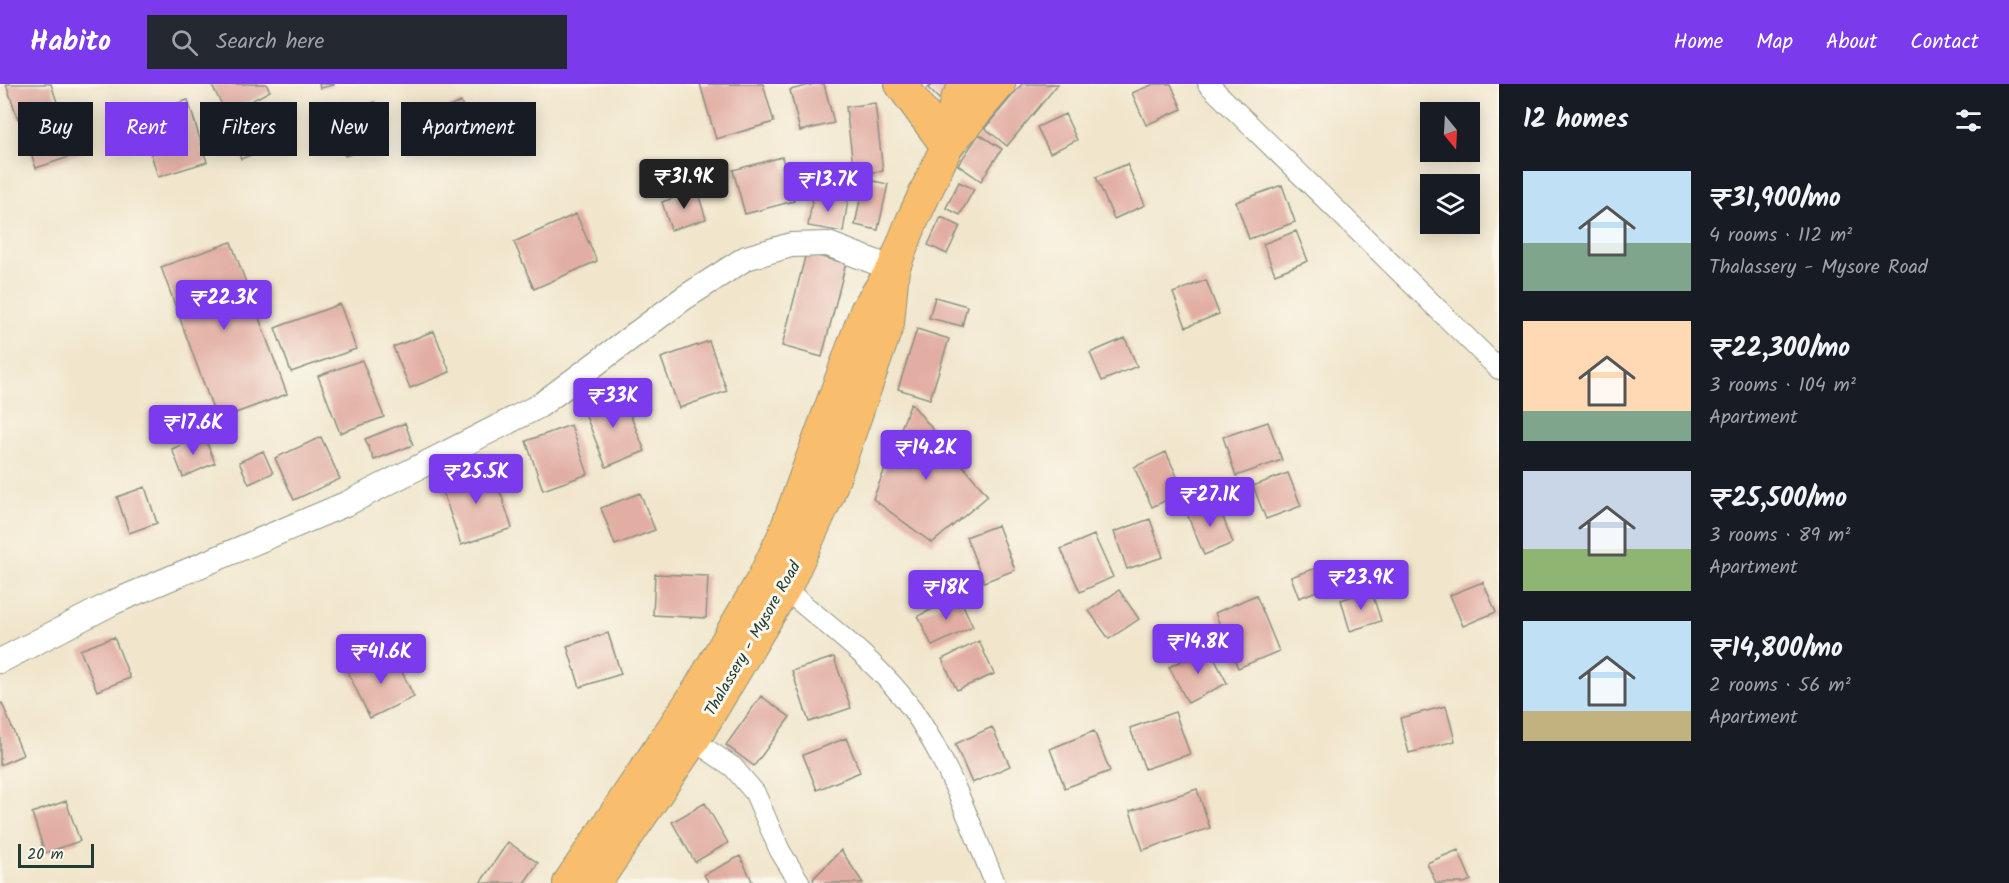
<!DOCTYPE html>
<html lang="en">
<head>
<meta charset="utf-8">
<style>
  :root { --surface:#171b24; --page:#242831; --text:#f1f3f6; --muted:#9ea1a6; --accent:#7c3aed }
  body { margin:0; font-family:Kalam,sans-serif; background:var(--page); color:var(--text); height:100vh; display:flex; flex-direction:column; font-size:22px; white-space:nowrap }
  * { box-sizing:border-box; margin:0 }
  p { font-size:20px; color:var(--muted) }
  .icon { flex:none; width:33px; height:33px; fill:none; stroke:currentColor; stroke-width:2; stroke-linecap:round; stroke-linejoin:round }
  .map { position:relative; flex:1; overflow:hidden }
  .drawer { display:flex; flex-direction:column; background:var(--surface); width:510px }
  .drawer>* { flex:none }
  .top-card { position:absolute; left:18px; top:18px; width:570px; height:54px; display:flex; gap:12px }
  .needle { width:39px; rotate:162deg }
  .buttons { position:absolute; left:1420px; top:18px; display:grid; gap:12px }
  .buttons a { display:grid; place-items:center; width:60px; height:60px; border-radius:0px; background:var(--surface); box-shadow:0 3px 15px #0003; font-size:30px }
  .scale { position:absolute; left:18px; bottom:15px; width:76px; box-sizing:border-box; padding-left:6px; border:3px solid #1f3d34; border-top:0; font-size:16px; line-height:21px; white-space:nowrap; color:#1f3d34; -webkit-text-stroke:4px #fbf7ec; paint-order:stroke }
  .price { position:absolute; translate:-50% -51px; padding:0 14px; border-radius:6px; background:var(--accent); color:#fff; font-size:20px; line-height:39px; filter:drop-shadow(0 2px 3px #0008) }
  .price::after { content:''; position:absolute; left:50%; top:36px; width:18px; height:14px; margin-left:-9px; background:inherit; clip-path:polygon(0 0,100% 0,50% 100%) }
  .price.on { background:#222; color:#fff }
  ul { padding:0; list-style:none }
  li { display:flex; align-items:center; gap:18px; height:150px; padding:0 24px }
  li span { display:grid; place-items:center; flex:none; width:168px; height:120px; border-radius:0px; color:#555 }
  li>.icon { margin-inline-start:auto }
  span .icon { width:72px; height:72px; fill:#fffc; stroke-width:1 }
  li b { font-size:26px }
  h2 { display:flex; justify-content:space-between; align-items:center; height:72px; padding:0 24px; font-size:26px }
  .tag { padding:0 21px; border-radius:0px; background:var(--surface); box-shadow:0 3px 15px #0003; font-size:21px; line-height:54px }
  .tag.on { background:var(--accent); color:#fff }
  header { display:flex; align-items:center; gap:36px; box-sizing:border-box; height:84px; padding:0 30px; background:var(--accent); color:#fff }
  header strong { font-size:28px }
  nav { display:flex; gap:33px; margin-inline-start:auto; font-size:21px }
  .search { width:420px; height:54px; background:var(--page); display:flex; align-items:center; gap:15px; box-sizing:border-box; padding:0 21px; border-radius:0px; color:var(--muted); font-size:22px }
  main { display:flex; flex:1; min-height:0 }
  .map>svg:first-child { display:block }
</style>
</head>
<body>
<header>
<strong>Habito</strong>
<div class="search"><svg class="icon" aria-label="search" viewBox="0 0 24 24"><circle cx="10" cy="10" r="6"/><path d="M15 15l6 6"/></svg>Search here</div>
<nav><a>Home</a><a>Map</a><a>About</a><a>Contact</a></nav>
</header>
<main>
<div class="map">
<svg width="1499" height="799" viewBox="0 0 1499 799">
  <rect width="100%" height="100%" fill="#fbf7ec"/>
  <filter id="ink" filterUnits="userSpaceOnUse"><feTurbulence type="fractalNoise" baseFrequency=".0167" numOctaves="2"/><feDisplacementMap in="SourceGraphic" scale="12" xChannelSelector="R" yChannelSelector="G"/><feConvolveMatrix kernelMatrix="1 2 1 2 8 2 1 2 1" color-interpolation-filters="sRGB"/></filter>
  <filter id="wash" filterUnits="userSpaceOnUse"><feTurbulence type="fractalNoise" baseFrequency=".008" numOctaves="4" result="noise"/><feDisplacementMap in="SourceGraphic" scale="24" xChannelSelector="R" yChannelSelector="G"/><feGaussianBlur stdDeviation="1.35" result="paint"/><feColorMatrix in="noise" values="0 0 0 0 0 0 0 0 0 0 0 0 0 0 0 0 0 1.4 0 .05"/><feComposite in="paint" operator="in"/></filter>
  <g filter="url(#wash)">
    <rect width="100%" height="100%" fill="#f1e6cc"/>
    <g id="blocks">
      <path fill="#e2aea3" d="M6,0H51L58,21L18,35Z
        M211,0H266L270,7L227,30Z
        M319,0H334V1L320,4Z
        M700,0H763L774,38L716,55Z
        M814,0H824L834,39L800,47L790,6Z
        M933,0H956L940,16L928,4Z
        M1022,0H1058L1007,62L985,44Z
        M1154,0H1171L1182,25L1146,41L1132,9Z
        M188,16L207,78L158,93L139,31Z
        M375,18L389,56L345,72L331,34Z
        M461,18L473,47L446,58L434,29Z
        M875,19L883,87L854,90L846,23Z
        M273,23L287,56L241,75L228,41Z
        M1065,30L1077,56L1050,69L1037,43Z
        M69,34L81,69L36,84L24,49Z
        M979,50L1002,65L981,97L958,81Z
        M782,73L794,117L745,130L733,86Z
        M1127,80L1145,121L1114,135L1096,93Z
        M864,95L888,100L878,146L855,141Z
        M959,98L974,105L960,131L946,124Z
        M1282,101L1295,138L1249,155L1236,118Z
        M697,106L706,135L671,146L662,118Z
        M813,111L848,116L843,148L808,142Z
        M576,130L597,177L534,205L514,158Z
        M941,133L960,142L947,170L928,161Z
        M1296,147L1308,177L1275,190L1263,160Z
        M231,158L287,310L217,336L161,183Z
        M806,169L846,179L822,273L782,262Z
        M1206,196L1219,230L1186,243L1173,209Z
        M935,213L967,222L962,242L929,234Z
        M340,220L356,265L291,288L275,244Z
        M917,245L949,255L930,315L898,305Z
        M434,247L450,288L410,304L393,263Z
        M1125,254L1137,282L1102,297L1090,269Z
        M709,257L727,307L679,324L661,274Z
        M362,276L384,333L340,349L318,292Z
        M620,306L645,367L606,383L582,322Z
        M911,319L988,412L932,459L873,415Z
        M1268,338L1282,376L1236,392L1223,353Z
        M405,339L413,361L374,376L365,355Z
        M571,341L588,390L543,406L526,357Z
        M204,352L215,379L183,393L172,365Z
        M321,353L340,395L294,416L275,374Z
        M263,367L273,389L249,400L239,378Z
        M1166,368L1184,408L1152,423L1134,383Z
        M492,382L512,444L461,461L440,399Z
        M1288,389L1301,422L1266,435L1253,402Z
        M145,403L157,439L129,449L117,413Z
        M640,409L655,446L615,461L601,424Z
        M1217,418L1233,459L1204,471L1187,430Z
        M1150,435L1163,473L1127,485L1114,448Z
        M998,441L1015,486L984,498L966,453Z
        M1094,451L1113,493L1080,508L1061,465Z
        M1319,483L1327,503L1299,514L1291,493Z
        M655,490L708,492L706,534L653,531Z
        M1483,498L1496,528L1463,542L1450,511Z
        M1119,506L1139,535L1109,555L1089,527Z
        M1371,506L1381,537L1350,547L1341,516Z
        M1256,511L1279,567L1238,584L1215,529Z
        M959,512L973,543L932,562L918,532Z
        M608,549L621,590L580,603L567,562Z
        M114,553L130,594L97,607L80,566Z
        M979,557L994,590L957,606L942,575Z
        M1208,563L1227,599L1188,619L1169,583Z
        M392,567L414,613L370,634L348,588Z
        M834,573L851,624L809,638L792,587Z
        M761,612L790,633L754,682L726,661Z
        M2,619L23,671L0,681V620Z
        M1446,622L1455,657L1409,669L1400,634Z
        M1175,628L1190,670L1145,685L1130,644Z
        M992,643L1010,682L972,699L955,660Z
        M1094,647L1110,687L1065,704L1050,665Z
        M846,654L860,688L817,706L803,671Z
        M1197,705L1210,744L1143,766L1130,727Z
        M66,717L80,757L45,769L32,729Z
        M705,719L728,759L695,778L672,738Z
        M508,758L538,779L524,799H480Z
        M841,766L863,799H815L813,795Z
        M1458,766L1471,796L1464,799H1436L1427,779Z
        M740,772L753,799H709L704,791Z"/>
    </g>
  </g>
  <g filter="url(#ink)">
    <use href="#blocks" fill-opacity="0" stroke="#889280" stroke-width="1.5"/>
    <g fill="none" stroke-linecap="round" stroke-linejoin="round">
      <defs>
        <path id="minor" d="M1208,0L1499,285
          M785,505C828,542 878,578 912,625C949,678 970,740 995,799
          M693,656L733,683L755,709L780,767L800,799"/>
        <path id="tertiary" d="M0,577L114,518L348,419L539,322L684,214L746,174L791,161L828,160L893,185"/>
        <path id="primary" d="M901,0L947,62
          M947,61L956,17L967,0
          M569,799L698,607L763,495L784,451L866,227L889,191
          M595,799L699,647L788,498L828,411L888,239L893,185L912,137L947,62L999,0"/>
      </defs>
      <use href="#minor" stroke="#889280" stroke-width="22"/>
      <use href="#tertiary" stroke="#889280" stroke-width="26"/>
      <use href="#primary" stroke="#889280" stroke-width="34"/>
      <use href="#minor" stroke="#fff" stroke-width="20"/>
      <use href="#tertiary" stroke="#fff" stroke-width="24"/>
      <use href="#primary" stroke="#f9be6d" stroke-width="32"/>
    </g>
  </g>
  <g text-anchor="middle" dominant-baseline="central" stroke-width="6" stroke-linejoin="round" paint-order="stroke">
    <g font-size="16" fill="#1f3d34" stroke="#fbf7ec">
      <text transform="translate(753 555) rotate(-60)">Thalassery - Mysore Road</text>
    </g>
  </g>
</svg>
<div class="buttons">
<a><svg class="needle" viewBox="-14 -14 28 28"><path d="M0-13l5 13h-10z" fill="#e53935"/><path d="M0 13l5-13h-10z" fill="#9ea1a6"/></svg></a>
<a><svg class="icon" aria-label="layers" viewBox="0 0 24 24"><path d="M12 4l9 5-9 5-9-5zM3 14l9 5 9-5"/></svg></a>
</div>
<div class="scale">20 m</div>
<b class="price on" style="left:684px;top:126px">₹31.9K</b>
<b class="price" style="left:828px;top:129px">₹13.7K</b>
<b class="price" style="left:224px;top:247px">₹22.3K</b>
<b class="price" style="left:613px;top:345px">₹33K</b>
<b class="price" style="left:193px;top:372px">₹17.6K</b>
<b class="price" style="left:926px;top:397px">₹14.2K</b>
<b class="price" style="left:476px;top:421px">₹25.5K</b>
<b class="price" style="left:1210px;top:444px">₹27.1K</b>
<b class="price" style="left:1361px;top:527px">₹23.9K</b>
<b class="price" style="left:946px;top:537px">₹18K</b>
<b class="price" style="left:1198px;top:591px">₹14.8K</b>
<b class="price" style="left:381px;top:601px">₹41.6K</b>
<div class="top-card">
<a class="tag">Buy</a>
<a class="tag on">Rent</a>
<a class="tag">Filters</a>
<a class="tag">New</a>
<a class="tag">Apartment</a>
</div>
</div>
<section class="drawer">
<h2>12 homes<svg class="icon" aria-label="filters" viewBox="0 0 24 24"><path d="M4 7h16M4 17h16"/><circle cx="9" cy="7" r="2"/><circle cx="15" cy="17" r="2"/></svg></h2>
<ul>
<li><span style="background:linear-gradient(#bfe0f5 60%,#7fa58c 0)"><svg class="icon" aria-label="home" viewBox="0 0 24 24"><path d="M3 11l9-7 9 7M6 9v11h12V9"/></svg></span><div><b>₹31,900/mo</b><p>4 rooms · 112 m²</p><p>Thalassery - Mysore Road</p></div></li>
<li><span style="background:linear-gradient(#ffd9b3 75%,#7fa58c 0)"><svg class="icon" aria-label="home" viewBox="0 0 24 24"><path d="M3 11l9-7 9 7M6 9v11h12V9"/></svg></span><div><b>₹22,300/mo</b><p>3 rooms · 104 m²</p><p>Apartment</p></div></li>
<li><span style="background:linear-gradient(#c9d6e8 65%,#8fb573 0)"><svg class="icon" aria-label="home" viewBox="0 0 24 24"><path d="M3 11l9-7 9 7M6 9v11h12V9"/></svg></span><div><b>₹25,500/mo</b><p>3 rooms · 89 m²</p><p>Apartment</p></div></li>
<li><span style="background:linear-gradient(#bfe0f5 75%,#c2b280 0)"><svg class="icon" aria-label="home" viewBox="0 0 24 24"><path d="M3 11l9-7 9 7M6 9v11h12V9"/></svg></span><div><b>₹14,800/mo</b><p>2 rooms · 56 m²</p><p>Apartment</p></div></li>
</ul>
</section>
</main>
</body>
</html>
